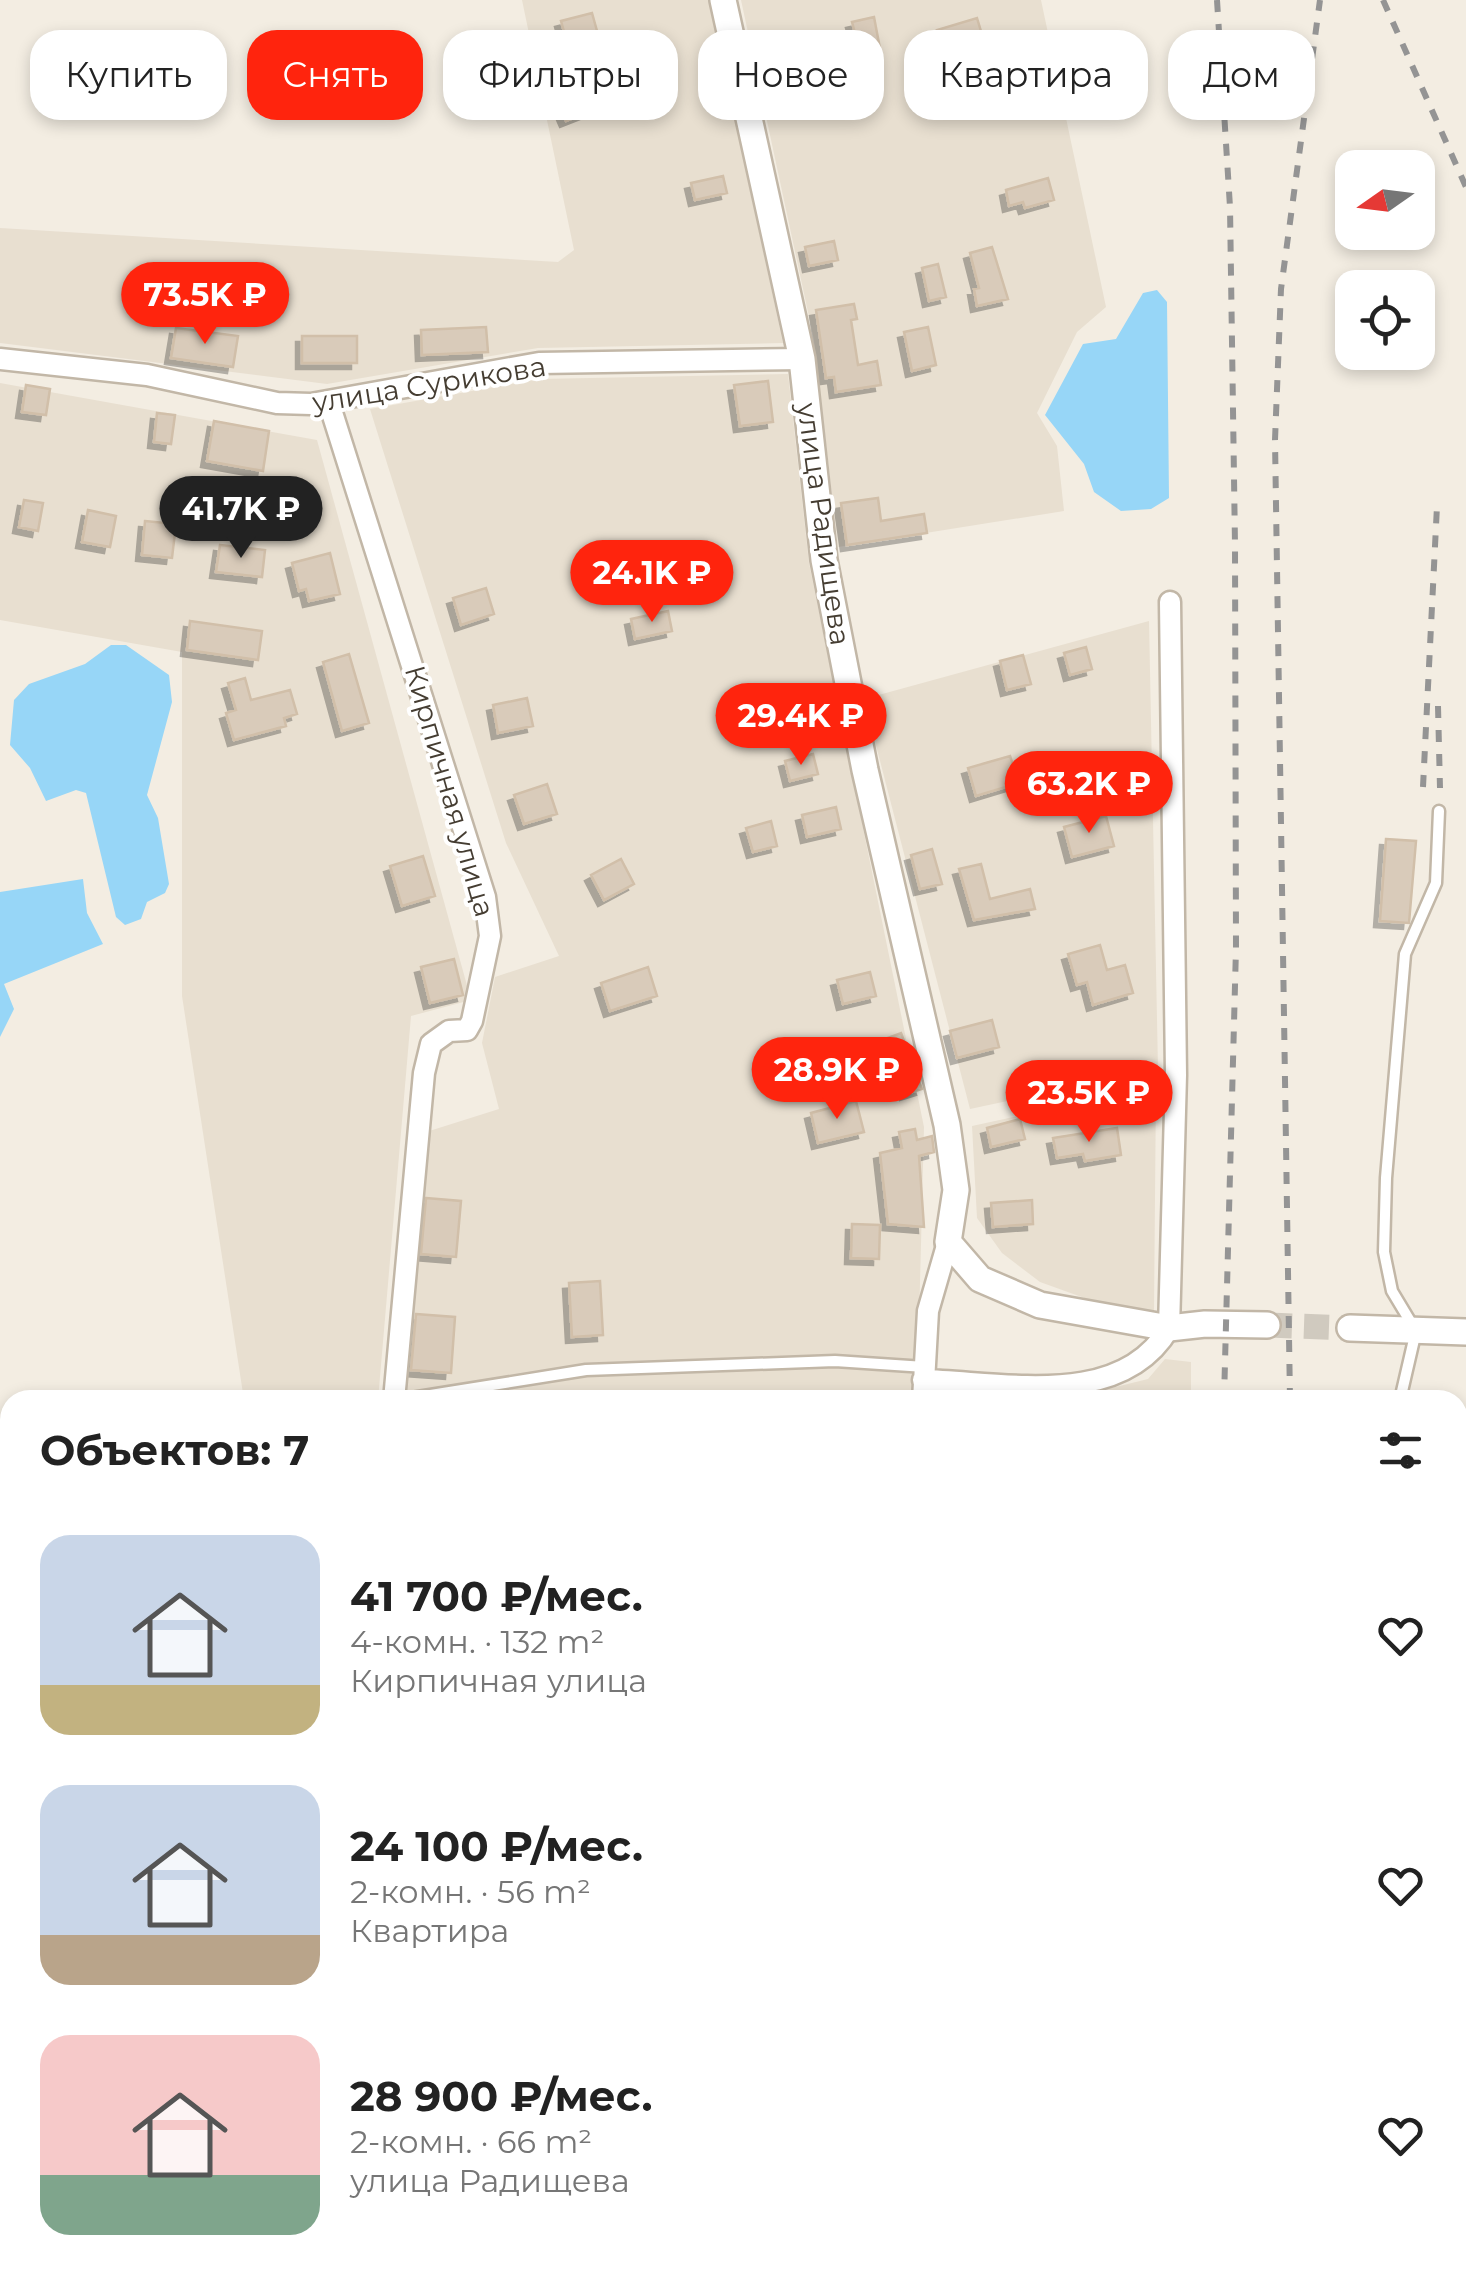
<!DOCTYPE html>
<html lang="ru">
<head>
<meta charset="utf-8">
<style>
  :root { --surface:#fff; --page:#f2f2f2; --text:#222; --muted:#767676; --accent:#ff240d }
  body { margin:0; font-family:Montserrat,sans-serif; background:var(--page); color:var(--text); height:100vh; display:flex; flex-direction:column; font-size:38px; white-space:nowrap }
  * { box-sizing:border-box; margin:0 }
  p { font-size:32px; color:var(--muted) }
  .icon { flex:none; width:55px; height:55px; fill:none; stroke:currentColor; stroke-width:2; stroke-linecap:round; stroke-linejoin:round }
  .map { position:relative; flex:1; overflow:hidden }
  .side { position:absolute; left:0px; top:1390px; width:1468px; height:890px; display:flex; flex-direction:column; background:var(--surface); border-radius:30px 30px 0 0; box-shadow:0 5px 15px #0003 }
  .side>* { flex:none }
  .guide { position:absolute; left:30px; top:30px; width:1408px; height:90px; display:flex; gap:20px }
  .needle { width:65px; rotate:256deg }
  .fabs { position:absolute; left:1335px; top:150px; display:grid; gap:20px }
  .fabs a { display:grid; place-items:center; width:100px; height:100px; border-radius:20px; background:var(--surface); box-shadow:0 5px 15px #0003; font-size:50px }
  .price { position:absolute; translate:-50% -85px; padding:0 22px; border-radius:35px; background:var(--accent); color:#fff; font-size:32px; line-height:65px; filter:drop-shadow(0 2px 5px #0008) }
  .price::after { content:''; position:absolute; left:50%; top:60px; width:30px; height:22px; margin-left:-15px; background:inherit; clip-path:polygon(0 0,100% 0,50% 100%) }
  .price.on { background:#222; color:#fff }
  ul { padding:0; list-style:none }
  li { display:flex; align-items:center; gap:30px; height:250px; padding:0 40px }
  li span { display:grid; place-items:center; flex:none; width:280px; height:200px; border-radius:30px; color:#555 }
  li>.icon { margin-inline-start:auto }
  span .icon { width:120px; height:120px; fill:#fffc; stroke-width:1 }
  li b { font-size:42px }
  h2 { display:flex; justify-content:space-between; align-items:center; height:120px; padding:0 40px; font-size:42px }
  .tag { padding:0 35px; border-radius:30px; background:var(--surface); box-shadow:0 5px 15px #0003; font-size:35px; line-height:90px }
  .tag.on { background:var(--accent); color:#fff }
  .map>svg:first-child { display:block }
</style>
</head>
<body>
<div class="map">
<svg width="1466" height="2280" viewBox="0 0 1466 2280">
  <defs>
    <filter id="shadow"><feDropShadow dx="-6" dy="6" stdDeviation="0" flood-color="#0004"/></filter>
  </defs>
  <rect width="100%" height="100%" fill="#f3ede2"/>
  <path fill="#e8dfd0" d="M522,0H709L783,343L538,348L327,384L0,343V228L558,262L574,250Z
    M741,0H1041L1106,307L1077,332L1037,413L1057,446L1064,511L838,547L814,340Z
    M788,374L809,563L924,1127L917,1400H405L423,1133L499,1109L482,1043L495,977L559,956L506,843L370,409L540,379Z
    M0,383L317,440L471,1000L411,1016L378,1400H244L182,996V652L0,620Z
    M1149,621L1158,1069L970,1109L864,699Z
    M1156,1086L1154,1312L1090,1300L1040,1282L1002,1253L977,1218L972,1126Z
    M1165,1359L1191,1362V1400H947L948,1395L1067,1399L1148,1379Z
    M246,2270H575L576,2280H242Z
    M748,2270H873L872,2280H704Z
    M896,2270H1173L1172,2280H893Z"/>
  <path fill="#e5ded8" d="M10,2107V2270H158L153,2280H0V2119Z"/>
  <path fill="#97d6f7" d="M1157,290L1167,302L1169,498L1151,509L1121,511L1094,492L1084,464L1045,415L1083,344L1116,339L1143,293Z
    M111,645H126L169,675L172,702L147,795L158,818L169,884L165,893L147,902L141,919L125,925L116,917L86,793L76,790L46,801L30,768L10,745L14,700L29,684L85,664Z
    M83,879L87,913L103,944L4,984L14,1009L0,1037V892Z"/>
  <path fill="#d9cbba" stroke="#d1bfa9" stroke-width="2.5" filter="url(#shadow)" d="M592,13L599,38L568,46L561,21Z
    M874,17L882,59L852,64L847,35L855,33L852,22Z
    M977,18L983,38L943,49L937,30Z
    M806,68L820,77L826,103L798,110L794,92L763,99L757,77Z
    M582,90L591,111L566,121L557,100Z
    M723,176L727,193L695,200L691,183Z
    M1048,178L1054,200L1025,208L1023,202L1009,206L1006,190Z
    M834,241L838,260L809,266L805,247Z
    M992,247L1008,299L977,306L974,289L979,288L970,253Z
    M938,264L946,297L929,301L922,268Z
    M854,304L857,319L851,320L858,365L877,361L881,385L836,392L834,377L826,378L816,310Z
    M486,327L488,352L422,355L421,330Z
    M928,327L936,365L912,371L904,332Z
    M176,328L238,336L233,367L171,358Z
    M302,336H357V363H302Z
    M768,381L773,422L740,426L734,385Z
    M26,385L50,389L46,415L22,412Z
    M157,413L175,415L171,444L154,442Z
    M214,421L269,431L263,471L207,461Z
    M878,498L881,521L924,514L927,533L847,545L841,503Z
    M24,500L43,503L38,531L19,527Z
    M88,510L116,516L110,547L82,542Z
    M145,521L176,524L172,558L142,555Z
    M220,545L265,550L262,577L216,572Z
    M662,547L668,569L636,577L631,555Z
    M330,553L340,594L309,601L306,589L299,591L292,563Z
    M486,588L494,614L461,625L453,598Z
    M668,611L672,631L635,639L631,619Z
    M190,621L262,631L258,660L187,650Z
    M1086,647L1092,669L1070,675L1064,653Z
    M349,654L369,723L342,731L323,662Z
    M1023,655L1031,684L1007,690L1000,661Z
    M245,678L251,700L290,690L297,714L284,718L286,726L234,740L226,713L236,710L228,683Z
    M527,698L533,726L498,733L493,705Z
    M813,754L818,774L790,781L785,761Z
    M1010,756L1019,783L976,796L968,768Z
    M547,784L557,814L524,824L514,795Z
    M836,807L841,829L807,837L802,815Z
    M1106,816L1114,846L1072,857L1064,827Z
    M771,821L777,846L753,852L746,828Z
    M1386,839L1416,841L1409,923L1380,921Z
    M932,849L942,884L920,889L911,855Z
    M423,856L435,896L402,906L390,866Z
    M621,859L634,884L604,900L591,875Z
    M981,864L990,899L1030,889L1035,909L974,920L959,869Z
    M1100,945L1107,970L1125,965L1133,993L1093,1005L1087,982L1077,985L1068,954Z
    M454,959L463,995L430,1003L421,967Z
    M648,967L657,996L610,1011L601,983Z
    M870,972L876,996L843,1004L837,980Z
    M992,1020L999,1047L957,1058L950,1031Z
    M901,1033L922,1089L906,1094L902,1081L889,1085L874,1043Z
    M856,1101L864,1132L818,1143L811,1113Z
    M1020,1119L1025,1139L991,1147L987,1128Z
    M1117,1128L1121,1155L1085,1161L1083,1154L1057,1158L1053,1138Z
    M915,1129L917,1140L932,1136L934,1152L919,1156L924,1227L888,1224L880,1153L902,1148L899,1132Z
    M426,1198L461,1201L456,1257L421,1254Z
    M1032,1200L1033,1224L993,1227L991,1203Z
    M852,1224L880,1225L879,1259L851,1258Z
    M600,1281L603,1335L572,1337L569,1283Z
    M416,1314L455,1317L451,1373L411,1370Z"/>
  <g fill="none" stroke-linecap="round" stroke-linejoin="round">
    <path stroke="#d0cabf" stroke-width="25" stroke-dasharray="25 12" stroke-linecap="butt" d="M1267,1325L1350,1328"/>
    <defs>
      <path id="service" d="M399,1400L586,1370L835,1361L925,1367
        M1400,1400L1416,1331L1392,1291L1384,1252L1386,1178L1405,954L1436,883L1439,811
        M0,2064L10,2062
        M1431,2280L1433,2270"/>
      <path id="minor" d="M0,359L147,375L277,403L311,404L539,363L802,359
        M329,403L485,897L490,936L472,1021L467,1030L449,1031L431,1044L424,1073L394,1400
        M923,1380C1004,1382 1121,1410 1169,1328L1176,1075L1170,602
        M923,1400L928,1311L948,1242
        M649,2280L693,2270
        M879,2280L881,2270"/>
      <path id="tertiary" d="M723,0L802,359L824,560L865,770L947,1125L956,1190L948,1242L980,1279L1040,1305L1169,1328L1205,1324L1267,1325
        M1350,1328L1466,1332"/>
    </defs>
    <use href="#service" stroke="#c2b7a7" stroke-width="15"/>
    <use href="#minor" stroke="#c2b7a7" stroke-width="25"/>
    <use href="#tertiary" stroke="#c2b7a7" stroke-width="30"/>
    <use href="#service" stroke="#fff" stroke-width="10"/>
    <use href="#minor" stroke="#fff" stroke-width="20"/>
    <use href="#tertiary" stroke="#fff" stroke-width="25"/>
    <path stroke="#949494" stroke-width="6" stroke-dasharray="12 12" stroke-linecap="butt" d="M1217,0L1230,207L1235,545L1236,948L1224,1400
      M1383,0L1466,187
      M1438,706L1440,788
      M1423,787L1437,506
      M1290,1400L1275,440L1281,289L1320,0
      M0,2268L10,2253
      M1246,2270L1247,2280
      M1305,2270V2280"/>
  </g>
  <g text-anchor="middle" dominant-baseline="central" stroke-width="8" stroke-linejoin="round" paint-order="stroke">
    <g font-size="28" fill="#453d32" stroke="#fff">
      <text transform="translate(429 384) rotate(-9)">улица Сурикова</text>
      <text transform="translate(824 524) rotate(82)">улица Радищева</text>
      <text transform="translate(450 791) rotate(74)">Кирпичная улица</text>
    </g>
  </g>
</svg>
<div class="fabs">
<a><svg class="needle" viewBox="-14 -14 28 28"><path d="M0-13l5 13h-10z" fill="#e53935"/><path d="M0 13l5-13h-10z" fill="#767676"/></svg></a>
<a><svg class="icon" aria-label="locate" viewBox="0 0 24 24"><circle cx="12" cy="12" r="6"/><path d="M12 2v4M12 18v4M2 12h4M18 12h4"/></svg></a>
</div>
<b class="price" style="left:205px;top:347px">73.5K ₽</b>
<b class="price on" style="left:241px;top:561px">41.7K ₽</b>
<b class="price" style="left:652px;top:625px">24.1K ₽</b>
<b class="price" style="left:801px;top:768px">29.4K ₽</b>
<b class="price" style="left:1089px;top:836px">63.2K ₽</b>
<b class="price" style="left:837px;top:1122px">28.9K ₽</b>
<b class="price" style="left:1089px;top:1145px">23.5K ₽</b>
<div class="guide">
<a class="tag">Купить</a>
<a class="tag on">Снять</a>
<a class="tag">Фильтры</a>
<a class="tag">Новое</a>
<a class="tag">Квартира</a>
<a class="tag">Дом</a>
</div>
<section class="side">
<h2>Объектов: 7<svg class="icon" aria-label="filters" viewBox="0 0 24 24"><path d="M4 7h16M4 17h16"/><circle cx="9" cy="7" r="2"/><circle cx="15" cy="17" r="2"/></svg></h2>
<ul>
<li><span style="background:linear-gradient(#c9d6e8 75%,#c2b280 0)"><svg class="icon" aria-label="home" viewBox="0 0 24 24"><path d="M3 11l9-7 9 7M6 9v11h12V9"/></svg></span><div><b>41 700 ₽/мес.</b><p>4-комн. · 132 m²</p><p>Кирпичная улица</p></div><svg class="icon" aria-label="heart" viewBox="0 0 24 24"><path d="M12 20l-8-8c-3-5 5-10 8-4 3-6 11-1 8 4z"/></svg></li>
<li><span style="background:linear-gradient(#c9d6e8 75%,#b9a48a 0)"><svg class="icon" aria-label="home" viewBox="0 0 24 24"><path d="M3 11l9-7 9 7M6 9v11h12V9"/></svg></span><div><b>24 100 ₽/мес.</b><p>2-комн. · 56 m²</p><p>Квартира</p></div><svg class="icon" aria-label="heart" viewBox="0 0 24 24"><path d="M12 20l-8-8c-3-5 5-10 8-4 3-6 11-1 8 4z"/></svg></li>
<li><span style="background:linear-gradient(#f6c9c9 70%,#7fa58c 0)"><svg class="icon" aria-label="home" viewBox="0 0 24 24"><path d="M3 11l9-7 9 7M6 9v11h12V9"/></svg></span><div><b>28 900 ₽/мес.</b><p>2-комн. · 66 m²</p><p>улица Радищева</p></div><svg class="icon" aria-label="heart" viewBox="0 0 24 24"><path d="M12 20l-8-8c-3-5 5-10 8-4 3-6 11-1 8 4z"/></svg></li>
</ul>
</section>
</div>
</body>
</html>
